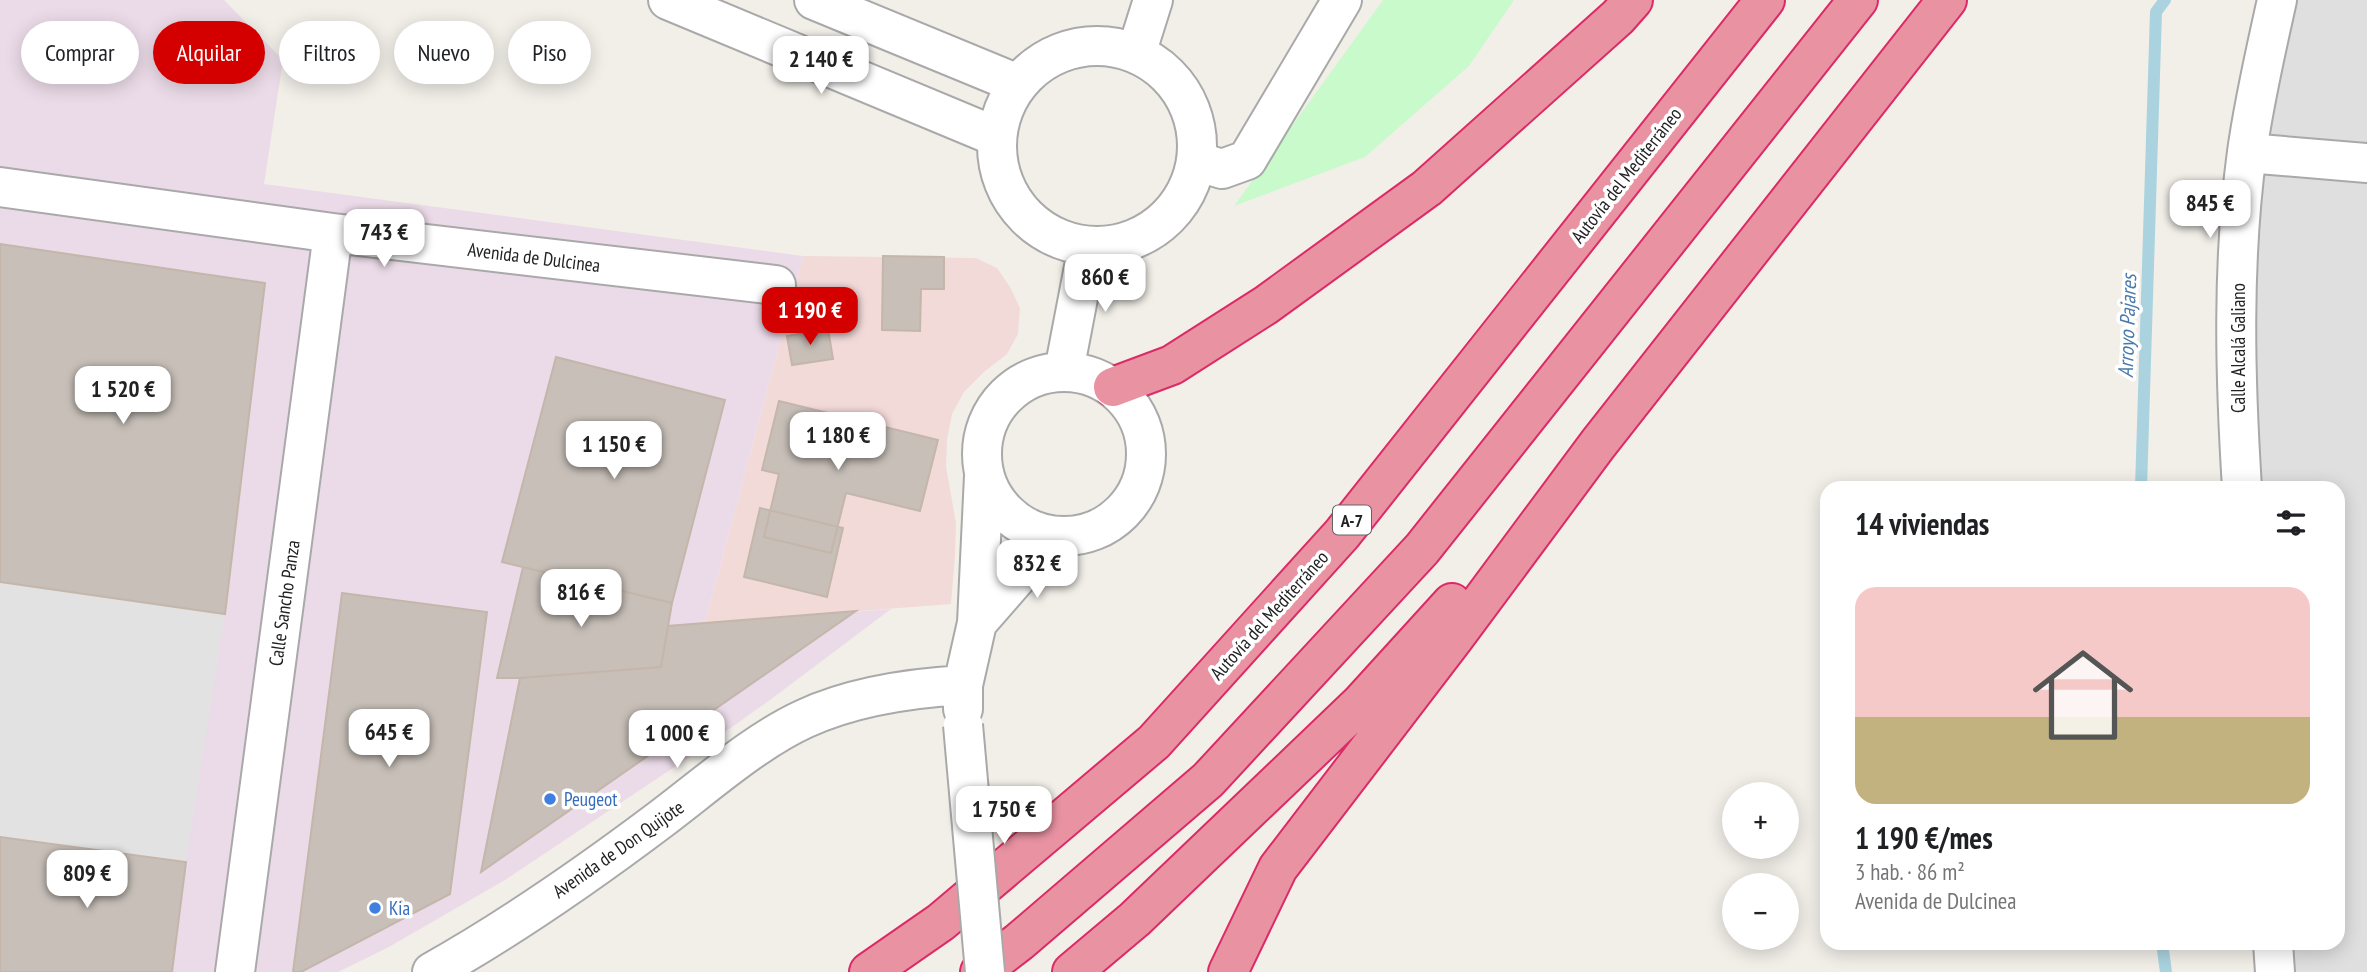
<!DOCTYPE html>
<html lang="es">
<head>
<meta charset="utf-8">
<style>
  :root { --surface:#fff; --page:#f6f6f6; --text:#202124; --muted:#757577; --line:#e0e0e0; --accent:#d40000 }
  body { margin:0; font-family:"PT Sans Narrow",sans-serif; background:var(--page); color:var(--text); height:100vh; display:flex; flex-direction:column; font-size:26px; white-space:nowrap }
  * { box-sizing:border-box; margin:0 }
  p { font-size:23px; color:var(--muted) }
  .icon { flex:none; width:38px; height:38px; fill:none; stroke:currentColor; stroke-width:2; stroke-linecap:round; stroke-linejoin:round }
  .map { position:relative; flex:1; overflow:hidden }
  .panel { position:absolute; left:1820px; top:481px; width:525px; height:469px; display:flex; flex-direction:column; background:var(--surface); border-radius:21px; box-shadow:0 4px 18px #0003 }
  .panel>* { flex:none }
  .banner { position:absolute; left:21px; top:21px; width:665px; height:63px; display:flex; gap:14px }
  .buttons { position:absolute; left:1722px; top:782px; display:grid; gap:14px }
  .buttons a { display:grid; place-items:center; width:77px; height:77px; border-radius:50%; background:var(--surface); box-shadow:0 4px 18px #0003; font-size:35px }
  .price { position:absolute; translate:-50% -60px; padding:0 16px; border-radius:14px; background:#fff; color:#222; font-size:23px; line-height:46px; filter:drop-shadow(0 2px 4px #0008) }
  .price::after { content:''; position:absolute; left:50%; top:42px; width:21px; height:16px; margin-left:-10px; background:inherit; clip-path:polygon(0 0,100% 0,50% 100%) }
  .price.active { background:var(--accent); color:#fff }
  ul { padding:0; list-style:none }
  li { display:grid; align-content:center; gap:14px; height:371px; padding:0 35px }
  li+li { border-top:2px solid var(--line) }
  li span { display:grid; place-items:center; height:217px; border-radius:21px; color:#555 }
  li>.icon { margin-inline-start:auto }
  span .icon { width:126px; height:126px; fill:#fffc; stroke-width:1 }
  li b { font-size:30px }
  h2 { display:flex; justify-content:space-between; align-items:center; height:84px; padding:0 35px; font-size:30px }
  .pill { padding:0 24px; border-radius:32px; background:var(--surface); box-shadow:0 4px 18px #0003; font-size:24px; line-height:63px }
  .pill.active { background:var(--accent); color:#fff }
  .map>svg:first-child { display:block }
</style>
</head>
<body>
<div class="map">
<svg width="2367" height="972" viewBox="0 0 2367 972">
  <rect width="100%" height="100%" fill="#f2efe9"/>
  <path fill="#e0dfdf" d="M2287,0H2367V972H2291L2289,943H2338V488H2257L2239,239Z"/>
  <path fill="#f2dad9" d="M803,256L976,258L997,268L1010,287L1020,308L1018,334L1007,354L984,372L964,392L952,414L947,440L946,467L956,523L955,556L951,604L705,623Z"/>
  <path fill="#ebdbe8" d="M0,0H224L283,60L264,184L803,256L705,623L891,609L770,700L691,756L505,880L387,948L338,972H0Z"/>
  <path fill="#c8facc" d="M1383,0H1514L1469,66L1365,157L1234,206Z"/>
  <path fill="#e2e2e2" d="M0,582L225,614L186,862L0,837Z"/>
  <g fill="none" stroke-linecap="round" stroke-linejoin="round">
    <path stroke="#aad3df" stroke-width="12" d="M2141,488L2156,12L2165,0
      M2162,943L2166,972"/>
  </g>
  <path fill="#c7bfb8" stroke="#c4b6ab" stroke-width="2" d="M0,244L265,283L225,614L0,582Z
    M883,256L944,257V289H921L920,331L882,330Z
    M828,329L833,359L792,365L787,336Z
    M556,357L725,400L672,603L502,562Z
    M779,401L938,440L920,511L846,493L831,553L764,537L779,474L762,470Z
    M760,508L843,528L827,597L744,577Z
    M523,567L672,603L661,667L520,678H497Z
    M342,593L487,612L450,894L301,972H293Z
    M856,611L481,872L520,678L661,667L668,626Z
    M0,837L186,862L172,972H0Z"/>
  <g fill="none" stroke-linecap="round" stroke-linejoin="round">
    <defs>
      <path id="minor" d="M668,0L997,137
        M814,0L1018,84
        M997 146a100 100 0 1 1 200 0a100 100 0 1 1-200 0Z
        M1136,54L1153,0
        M2247,153L2367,163
        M1196,161L1222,169L1247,160L1342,0
        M0,187L333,233L776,285
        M1064,371L1088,246
        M982 454a82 82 0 1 1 164 0a82 82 0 1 1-164 0Z
        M2242,488C2235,377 2232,263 2247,152C2254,101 2266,50 2277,0
        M977,623L1052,537
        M963,709V685L977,623L984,476
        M2273,943L2275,972
        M235,972L333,233
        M432,972C512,927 588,874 661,819C705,786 754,742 804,719C851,697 912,688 963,685"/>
      <path id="motorway" d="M1113,387L1172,365L1266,305L1427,188L1618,17L1633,0
        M869,972L941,922L1154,742L1342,534L1765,0
        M980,972L1019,942L1208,780L1422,549L1858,0
        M1072,972L1135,919L1361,703L1452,603
        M1228,972L1278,868L1454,638L1598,444L1947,0"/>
    </defs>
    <use href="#minor" stroke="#a9a9a9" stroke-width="42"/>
    <use href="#motorway" stroke="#dc2a67" stroke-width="42"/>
    <use href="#minor" stroke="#fff" stroke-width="38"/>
    <use href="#motorway" stroke="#e892a2" stroke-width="38"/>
    <defs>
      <path id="minor-bridge" d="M963,725L985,972"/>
    </defs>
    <use href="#minor-bridge" stroke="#a9a9a9" stroke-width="42" stroke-linecap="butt"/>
    <use href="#minor-bridge" stroke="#fff" stroke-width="38"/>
  </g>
  <g fill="#3f7fe0" stroke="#fff" stroke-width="2.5">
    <circle cx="550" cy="799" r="7"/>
    <circle cx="375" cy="908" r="7"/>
  </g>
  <g text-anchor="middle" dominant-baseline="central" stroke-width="7" stroke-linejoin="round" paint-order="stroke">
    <rect fill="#fff" stroke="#646464" stroke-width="2" x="1333" y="505.5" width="38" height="29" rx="5"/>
    <g font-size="18" font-weight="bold" fill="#222">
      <text x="1352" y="520">A-7</text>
    </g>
    <g font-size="19" fill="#222" stroke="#fff">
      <text transform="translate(1626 175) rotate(-52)">Autovía del Mediterráneo</text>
      <text transform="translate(534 257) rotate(7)">Avenida de Dulcinea</text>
      <text transform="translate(2238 348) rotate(-90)">Calle Alcalá Galiano</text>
      <text transform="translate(284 603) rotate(-82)">Calle Sancho Panza</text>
      <text transform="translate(1269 615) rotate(-48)">Autovía del Mediterráneo</text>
      <text transform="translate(618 849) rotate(-35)">Avenida de Don Quijote</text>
    </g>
    <g font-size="19" fill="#366cbe" stroke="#fff" text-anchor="start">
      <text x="564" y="799">Peugeot</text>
      <text x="389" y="908">Kia</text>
    </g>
    <g font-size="21" font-style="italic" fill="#4a7aab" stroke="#fff">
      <text transform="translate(2127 326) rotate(-88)">Arroyo Pajares</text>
    </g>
  </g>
</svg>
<div class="buttons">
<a>+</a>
<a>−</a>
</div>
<b class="price" style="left:821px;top:96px">2 140 €</b>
<b class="price" style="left:2210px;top:240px">845 €</b>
<b class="price" style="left:384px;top:269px">743 €</b>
<b class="price" style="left:1105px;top:314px">860 €</b>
<b class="price active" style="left:810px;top:347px">1 190 €</b>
<b class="price" style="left:123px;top:426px">1 520 €</b>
<b class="price" style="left:838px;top:472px">1 180 €</b>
<b class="price" style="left:614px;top:481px">1 150 €</b>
<b class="price" style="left:1037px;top:600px">832 €</b>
<b class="price" style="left:581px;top:629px">816 €</b>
<b class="price" style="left:389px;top:769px">645 €</b>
<b class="price" style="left:677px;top:770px">1 000 €</b>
<b class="price" style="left:1004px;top:846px">1 750 €</b>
<b class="price" style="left:87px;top:910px">809 €</b>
<div class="banner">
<a class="pill">Comprar</a>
<a class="pill active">Alquilar</a>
<a class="pill">Filtros</a>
<a class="pill">Nuevo</a>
<a class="pill">Piso</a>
</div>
<section class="panel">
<h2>14 viviendas<svg class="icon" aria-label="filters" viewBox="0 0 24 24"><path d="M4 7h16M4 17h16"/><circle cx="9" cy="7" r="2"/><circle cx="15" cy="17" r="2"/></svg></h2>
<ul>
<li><span style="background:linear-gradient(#f6c9c9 60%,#c2b280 0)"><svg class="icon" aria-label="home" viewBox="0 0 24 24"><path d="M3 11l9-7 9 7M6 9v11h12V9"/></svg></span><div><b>1 190 €/mes</b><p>3 hab. · 86 m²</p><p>Avenida de Dulcinea</p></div></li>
</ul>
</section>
</div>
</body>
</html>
